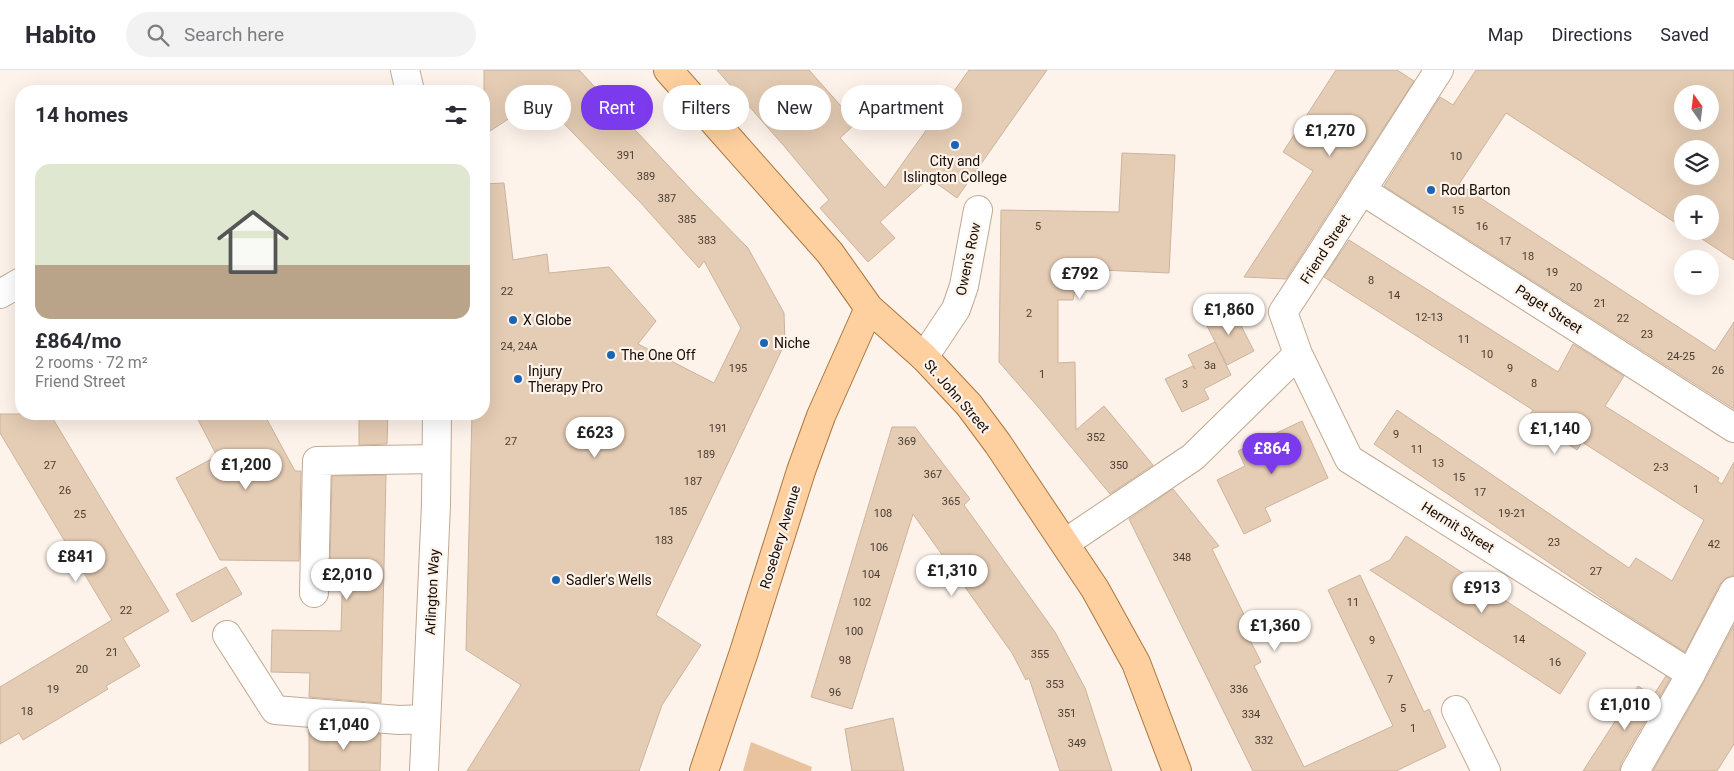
<!DOCTYPE html>
<html lang="en">
<head>
<meta charset="utf-8">
<style>
  :root { --surface:#fff; --page:#f2f2f3; --text:#2b2b33; --muted:#7c7c81; --line:#e1e1e2; --accent:#7c3aed }
  body { margin:0; font-family:Roboto,sans-serif; background:var(--page); color:var(--text); height:100vh; display:flex; flex-direction:column; font-size:19px; white-space:nowrap }
  * { box-sizing:border-box; margin:0 }
  p { font-size:16px; color:var(--muted) }
  .icon { flex:none; width:28px; height:28px; fill:none; stroke:currentColor; stroke-width:2; stroke-linecap:round; stroke-linejoin:round }
  .map { position:relative; flex:1; overflow:hidden }
  .details { position:absolute; left:15px; top:15px; width:475px; height:335px; display:flex; flex-direction:column; background:var(--surface); border-radius:20px; box-shadow:0 5px 20px #0002 }
  .details>* { flex:none }
  .banner { position:absolute; left:505px; top:15px; width:475px; height:45px; display:flex; gap:10px }
  .needle { width:32px; rotate:346deg }
  .controls { position:absolute; left:1674px; top:15px; display:grid; gap:10px }
  .controls a { display:grid; place-items:center; width:45px; height:45px; border-radius:50%; background:var(--surface); box-shadow:0 5px 20px #0002; font-size:25px }
  .price { position:absolute; translate:-50% -42px; padding:0 11px; border-radius:18px; background:#fff; color:#222; font-size:16px; line-height:32px; filter:drop-shadow(0 1px 2px #0008) }
  .price::after { content:''; position:absolute; left:50%; top:30px; width:15px; height:11px; margin-left:-8px; background:inherit; clip-path:polygon(0 0,100% 0,50% 100%) }
  .price.on { background:var(--accent); color:#fff }
  ul { padding:0; list-style:none }
  li { display:grid; align-content:center; gap:10px; height:265px; padding:0 20px }
  li+li { border-top:1px solid var(--line) }
  li span { display:grid; place-items:center; height:155px; border-radius:15px; color:#555 }
  li>.icon { margin-inline-start:auto }
  span .icon { width:90px; height:90px; fill:#fffc; stroke-width:1 }
  li b { font-size:21px }
  h2 { display:flex; justify-content:space-between; align-items:center; height:60px; padding:0 20px; font-size:21px }
  .pill { padding:0 18px; border-radius:22px; background:var(--surface); box-shadow:0 5px 20px #0002; font-size:18px; line-height:45px }
  .pill.on { background:var(--accent); color:#fff }
  header { display:flex; align-items:center; gap:30px; box-sizing:border-box; height:70px; padding:0 25px; background:var(--surface); border-bottom:1px solid var(--line) }
  header strong { font-size:24px }
  nav { display:flex; gap:28px; margin-inline-start:auto; font-size:18px }
  .search { width:350px; height:45px; background:var(--page); display:flex; align-items:center; gap:12px; box-sizing:border-box; padding:0 18px; border-radius:28px; color:var(--muted); font-size:19px }
  .map>svg:first-child { display:block }
</style>
</head>
<body>
<header>
<strong>Habito</strong>
<div class="search"><svg class="icon" aria-label="search" viewBox="0 0 24 24"><circle cx="10" cy="10" r="6"/><path d="M15 15l6 6"/></svg>Search here</div>
<nav><a>Map</a><a>Directions</a><a>Saved</a></nav>
</header>
<div class="map">
<svg width="1734" height="701" viewBox="0 0 1734 701">
  <rect width="100%" height="100%" fill="#fef3ea"/>
  <path fill="#e9c39e" d="M751,672L812,697L811,701H743Z"/>
  <path fill="#e5ccb4" stroke="#ccb39c" fill-rule="evenodd" d="M484,0H579L694,123L748,178L784,243L785,273L656,545L701,575L662,635L639,701H467L521,615L466,580L472,344H484V114L504,113L513,190L547,184L549,203L609,197L656,251L638,274L714,313L741,258L704,191L699,198L640,132L543,32L538,25L525,38L484,65Z
    M717,0H809L856,53L840,68L885,118L969,0H1047L957,128L929,108L880,152L895,168L868,192L820,138L829,130L784,76Z
    M1336,0H1397L1414,11L1286,209L1244,207L1313,101L1283,82Z
    M1476,0H1734V190L1690,161H1710V134H1682V157L1506,43L1459,114L1715,281L1734,252V339L1384,116L1440,27L1453,35ZM1682,24H1710V51H1682ZM1682,79H1710V106H1682Z
    M1122,83L1175,85L1169,203L1079,199L1073,230H1058V293L1075,292L1076,360L1104,336L1153,395L1110,424L1039,338L999,292L1001,140L1119,142Z
    M1349,170L1558,302L1573,274L1624,306L1605,336L1719,408L1717,411L1722,414L1734,392V505L1726,508L1720,514L1685,582L1616,538L1374,374L1397,340L1629,498L1636,488L1672,511L1704,450L1582,372L1577,380L1528,348L1533,340L1324,207Z
    M1231,236L1254,281L1227,295L1204,250Z
    M1215,272L1231,305L1204,319L1209,329L1182,342L1165,309L1193,296L1195,299L1188,285Z
    M0,344H50L169,541L123,568L140,596L106,616L108,619L23,670L19,663L0,674V617L112,550L0,363Z
    M195,344H264L295,401H301L299,491L220,490L176,408L217,386Z
    M359,344H388L387,374L359,375Z
    M1302,351L1328,408L1265,438L1271,451L1244,464L1217,410L1245,396L1238,381Z
    M892,357H915L970,429L964,435L1055,562L1085,618L1112,701H1060L1029,608L1026,610L1012,583L913,444L852,639L811,627Z
    M386,405L381,633L309,627L310,603L271,602L272,560L341,561L343,492L330,491L332,406Z
    M1173,419L1219,476L1212,479L1251,559L1246,562L1261,592L1254,596L1304,697L1393,656L1328,520L1360,505L1424,642L1429,639L1446,677L1396,701H1253L1129,449Z
    M1406,466L1586,583L1560,624L1370,500L1390,490Z
    M226,497L242,524L192,552L176,524Z
    M1734,555V674L1717,701H1653L1704,612Z
    M1666,606L1670,609L1621,693L1619,701H1583L1638,616L1653,626Z
    M893,648L904,701H852L845,659Z
    M309,658L381,664L380,701H309Z"/>
  <g fill="none" stroke-linecap="round" stroke-linejoin="round">
    <defs>
      <path id="minor" d="M405,0L410,21
        M1363,121L1734,358
        M0,224L21,212
        M1298,284L1349,389L1691,604
        M924,287L956,239L964,216L978,140
        M1065,473L1193,387L1298,284L1283,242C1336,162 1387,81 1439,0
        M314,523L317,391L435,389
        M227,565L275,640L399,650L426,649
        M1456,640L1486,701
        M424,701L436,435L437,344
        M1635,701L1688,609L1734,521"/>
      <path id="major" d="M668,0L830,183L869,238L924,287L969,335L998,374L1095,519L1136,593L1177,701
        M704,701L744,582L801,401L821,346L869,238"/>
    </defs>
    <use href="#minor" stroke="#c2a992" stroke-width="30"/>
    <use href="#major" stroke="#ac7740" stroke-width="30"/>
    <use href="#minor" stroke="#fff" stroke-width="28"/>
    <use href="#major" stroke="#fed09f" stroke-width="28"/>
  </g>
  <g fill="#1a66b5" stroke="#fef3ea" stroke-width="2">
    <circle cx="955" cy="75" r="5"/>
    <circle cx="1431" cy="120" r="5"/>
    <circle cx="513" cy="250" r="5"/>
    <circle cx="764" cy="273" r="5"/>
    <circle cx="611" cy="285" r="5"/>
    <circle cx="518" cy="309" r="5"/>
    <circle cx="556" cy="510" r="5"/>
  </g>
  <g text-anchor="middle" dominant-baseline="central" stroke-width="4.5" stroke-linejoin="round" paint-order="stroke">
    <g font-size="11" fill="#483c31">
      <text x="626" y="85">391</text>
      <text x="1456" y="86">10</text>
      <text x="646" y="106">389</text>
      <text x="667" y="128">387</text>
      <text x="1458" y="140">15</text>
      <text x="687" y="149">385</text>
      <text x="1038" y="156">5</text>
      <text x="1482" y="156">16</text>
      <text x="707" y="170">383</text>
      <text x="1505" y="171">17</text>
      <text x="1528" y="186">18</text>
      <text x="1552" y="202">19</text>
      <text x="1371" y="210">8</text>
      <text x="1576" y="217">20</text>
      <text x="507" y="221">22</text>
      <text x="1394" y="225">14</text>
      <text x="1600" y="233">21</text>
      <text x="1029" y="243">2</text>
      <text x="1429" y="247">12-13</text>
      <text x="1623" y="248">22</text>
      <text x="1647" y="264">23</text>
      <text x="1464" y="269">11</text>
      <text x="519" y="276">24, 24A</text>
      <text x="1487" y="284">10</text>
      <text x="1681" y="286">24-25</text>
      <text x="1210" y="295">3a</text>
      <text x="738" y="298">195</text>
      <text x="1510" y="298">9</text>
      <text x="1718" y="300">26</text>
      <text x="1042" y="304">1</text>
      <text x="1534" y="313">8</text>
      <text x="1185" y="314">3</text>
      <text x="718" y="358">191</text>
      <text x="1396" y="364">9</text>
      <text x="1096" y="367">352</text>
      <text x="511" y="371">27</text>
      <text x="907" y="371">369</text>
      <text x="1417" y="379">11</text>
      <text x="706" y="384">189</text>
      <text x="1438" y="393">13</text>
      <text x="50" y="395">27</text>
      <text x="1119" y="395">350</text>
      <text x="1661" y="397">2-3</text>
      <text x="933" y="404">367</text>
      <text x="1459" y="407">15</text>
      <text x="693" y="411">187</text>
      <text x="1696" y="419">1</text>
      <text x="65" y="420">26</text>
      <text x="1480" y="422">17</text>
      <text x="951" y="431">365</text>
      <text x="678" y="441">185</text>
      <text x="883" y="443">108</text>
      <text x="1512" y="443">19-21</text>
      <text x="80" y="444">25</text>
      <text x="664" y="470">183</text>
      <text x="1554" y="472">23</text>
      <text x="1714" y="474">42</text>
      <text x="879" y="477">106</text>
      <text x="1182" y="487">348</text>
      <text x="1596" y="501">27</text>
      <text x="871" y="504">104</text>
      <text x="862" y="532">102</text>
      <text x="1353" y="532">11</text>
      <text x="126" y="540">22</text>
      <text x="854" y="561">100</text>
      <text x="1519" y="569">14</text>
      <text x="1372" y="570">9</text>
      <text x="112" y="582">21</text>
      <text x="1040" y="584">355</text>
      <text x="845" y="590">98</text>
      <text x="1555" y="592">16</text>
      <text x="82" y="599">20</text>
      <text x="1390" y="609">7</text>
      <text x="1055" y="614">353</text>
      <text x="53" y="619">19</text>
      <text x="1239" y="619">336</text>
      <text x="835" y="622">96</text>
      <text x="1403" y="638">5</text>
      <text x="27" y="641">18</text>
      <text x="1067" y="643">351</text>
      <text x="1251" y="644">334</text>
      <text x="1413" y="658">1</text>
      <text x="1264" y="670">332</text>
      <text x="1077" y="673">349</text>
    </g>
    <g font-size="14" fill="#140c05" stroke="#fef3ea" text-anchor="start">
      <text x="955" y="91" text-anchor="middle">City and<tspan x="955" dy="16">Islington College</tspan></text>
      <text x="1441" y="120">Rod Barton</text>
      <text x="523" y="250">X Globe</text>
      <text x="774" y="273">Niche</text>
      <text x="621" y="285">The One Off</text>
      <text x="528" y="301">Injury<tspan x="528" dy="16">Therapy Pro</tspan></text>
      <text x="566" y="510">Sadler's Wells</text>
    </g>
    <g font-size="14" fill="#140c05" stroke="#fef3ea">
      <text transform="translate(1325 179) rotate(-57)">Friend Street</text>
      <text transform="translate(968 189) rotate(-78)">Owen's Row</text>
      <text transform="translate(1549 239) rotate(33)">Paget Street</text>
      <text transform="translate(957 326) rotate(49)">St. John Street</text>
      <text transform="translate(1458 457) rotate(32)">Hermit Street</text>
      <text transform="translate(780 467) rotate(-73)">Rosebery Avenue</text>
      <text transform="translate(432 522) rotate(-87)">Arlington Way</text>
    </g>
  </g>
</svg>
<div class="controls">
<a><svg class="needle" viewBox="-14 -14 28 28"><path d="M0-13l5 13h-10z" fill="#e53935"/><path d="M0 13l5-13h-10z" fill="#7c7c81"/></svg></a>
<a><svg class="icon" aria-label="layers" viewBox="0 0 24 24"><path d="M12 4l9 5-9 5-9-5zM3 14l9 5 9-5"/></svg></a>
<a>+</a>
<a>−</a>
</div>
<b class="price" style="left:1330px;top:87px">£1,270</b>
<b class="price" style="left:1080px;top:230px">£792</b>
<b class="price" style="left:1229px;top:266px">£1,860</b>
<b class="price" style="left:1555px;top:385px">£1,140</b>
<b class="price" style="left:595px;top:389px">£623</b>
<b class="price on" style="left:1272px;top:405px">£864</b>
<b class="price" style="left:246px;top:421px">£1,200</b>
<b class="price" style="left:76px;top:513px">£841</b>
<b class="price" style="left:952px;top:527px">£1,310</b>
<b class="price" style="left:347px;top:531px">£2,010</b>
<b class="price" style="left:1482px;top:544px">£913</b>
<b class="price" style="left:1275px;top:582px">£1,360</b>
<b class="price" style="left:1625px;top:661px">£1,010</b>
<b class="price" style="left:344px;top:681px">£1,040</b>
<div class="banner">
<a class="pill">Buy</a>
<a class="pill on">Rent</a>
<a class="pill">Filters</a>
<a class="pill">New</a>
<a class="pill">Apartment</a>
</div>
<section class="details">
<h2>14 homes<svg class="icon" aria-label="filters" viewBox="0 0 24 24"><path d="M4 7h16M4 17h16"/><circle cx="9" cy="7" r="2"/><circle cx="15" cy="17" r="2"/></svg></h2>
<ul>
<li><span style="background:linear-gradient(#dfe7d0 65%,#b9a48a 0)"><svg class="icon" aria-label="home" viewBox="0 0 24 24"><path d="M3 11l9-7 9 7M6 9v11h12V9"/></svg></span><div><b>£864/mo</b><p>2 rooms · 72 m²</p><p>Friend Street</p></div></li>
</ul>
</section>
</div>
</body>
</html>
